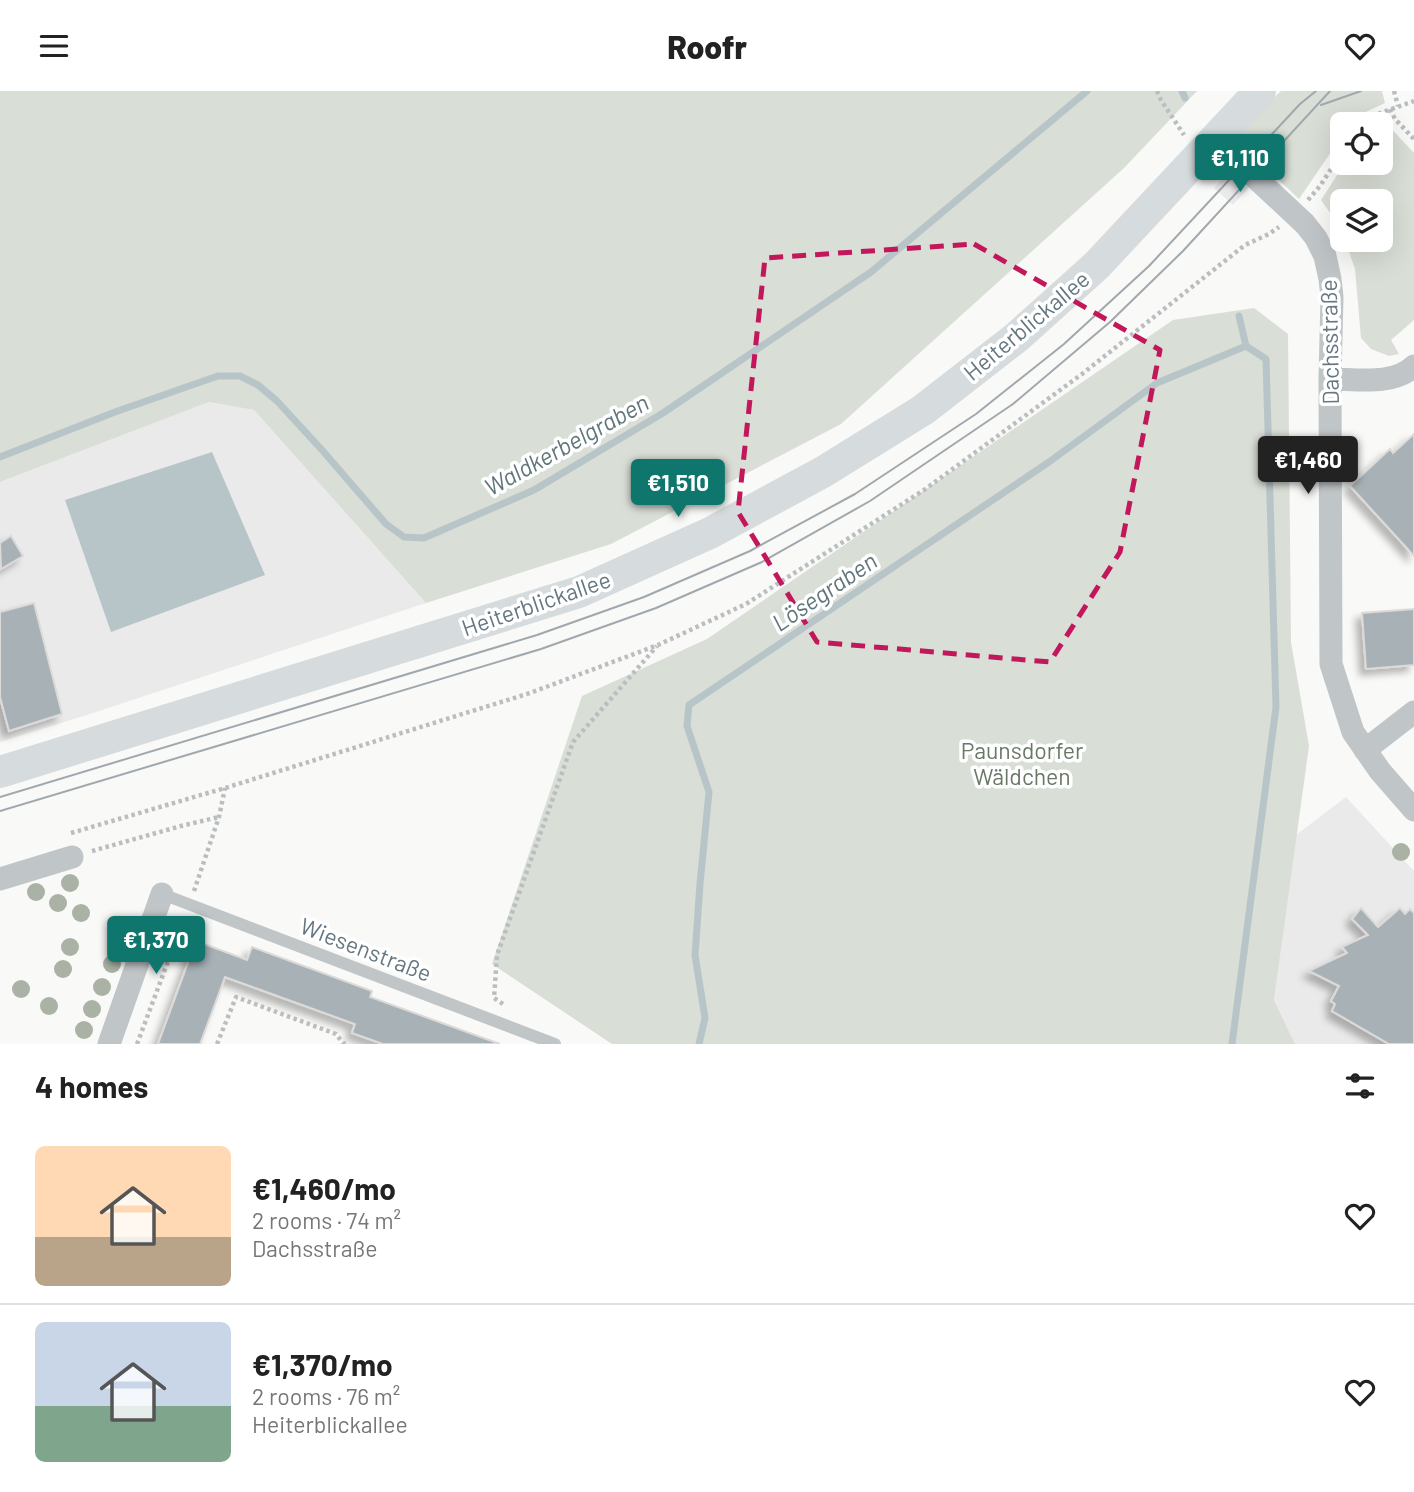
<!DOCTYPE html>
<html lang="en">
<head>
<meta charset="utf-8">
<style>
  :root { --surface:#fff; --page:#f6f6f6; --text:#222; --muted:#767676; --line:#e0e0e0; --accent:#0f766e }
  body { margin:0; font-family:Barlow,sans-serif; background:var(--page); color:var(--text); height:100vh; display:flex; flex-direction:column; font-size:26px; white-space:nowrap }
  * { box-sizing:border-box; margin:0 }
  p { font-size:23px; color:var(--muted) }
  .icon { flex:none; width:38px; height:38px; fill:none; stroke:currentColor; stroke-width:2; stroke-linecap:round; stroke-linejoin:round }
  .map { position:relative; height:953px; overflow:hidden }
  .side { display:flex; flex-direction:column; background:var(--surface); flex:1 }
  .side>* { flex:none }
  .controls { position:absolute; left:1330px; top:21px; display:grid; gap:14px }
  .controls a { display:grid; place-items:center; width:63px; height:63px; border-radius:10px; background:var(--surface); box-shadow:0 7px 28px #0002; font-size:35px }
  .price { position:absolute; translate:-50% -60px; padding:0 16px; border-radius:7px; background:var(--accent); color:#fff; font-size:23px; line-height:46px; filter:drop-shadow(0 2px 4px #0008) }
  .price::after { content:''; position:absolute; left:50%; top:42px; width:21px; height:16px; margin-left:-10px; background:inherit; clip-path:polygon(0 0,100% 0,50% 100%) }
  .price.on { background:#222; color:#fff }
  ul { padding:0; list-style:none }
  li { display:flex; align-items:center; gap:21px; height:175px; padding:0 35px }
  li+li { border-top:2px solid var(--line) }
  li span { display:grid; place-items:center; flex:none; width:196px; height:140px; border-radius:10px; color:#555 }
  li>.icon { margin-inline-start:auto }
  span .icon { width:84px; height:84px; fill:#fffc; stroke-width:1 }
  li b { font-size:30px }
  h2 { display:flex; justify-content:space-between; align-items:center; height:84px; padding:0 35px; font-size:30px }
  header { display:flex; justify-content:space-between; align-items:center; height:91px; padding:0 35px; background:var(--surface); font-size:32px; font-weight:800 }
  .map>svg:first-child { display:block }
</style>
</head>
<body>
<header><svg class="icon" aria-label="menu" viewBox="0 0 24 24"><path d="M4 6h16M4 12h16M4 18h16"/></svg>Roofr<svg class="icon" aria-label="heart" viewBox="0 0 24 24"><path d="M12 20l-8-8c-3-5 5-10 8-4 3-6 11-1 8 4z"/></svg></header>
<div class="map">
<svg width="1414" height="953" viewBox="0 0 1414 953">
  <defs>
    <filter id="shadow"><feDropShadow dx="-6" dy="6" stdDeviation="3.5" flood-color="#0004"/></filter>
  </defs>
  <rect width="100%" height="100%" fill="#f9f9f7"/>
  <path fill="#eaeaea" d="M1305,0H1383L1364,5L1269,74L1233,114L1214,97Z
    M209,311L254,319L426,512L90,623L0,651V391Z
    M1346,706L1414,780V953H1295L1274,909L1296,744Z"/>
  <path fill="#d9ded6" d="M0,0H1197L1124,77L841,333L611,453L426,512L254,319L209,311L0,391Z
    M1281,0H1382L1385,12L1355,26L1350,33H1342V45L1299,108L1245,57L1241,49V39Z
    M1385,31L1414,62V229L1391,249L1399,263L1389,265L1371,258L1361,247L1355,178L1345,149H1381V110H1342V144L1335,129L1321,109L1345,72H1381L1380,33Z
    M1254,217L1288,243L1291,551L1309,655L1274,909L1295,953H612L492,873L582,605L707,548L1173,229Z"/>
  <path fill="#b8c5c8" d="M212,361L265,484L111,541L65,409Z"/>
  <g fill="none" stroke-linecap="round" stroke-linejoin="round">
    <path stroke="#b8c5c8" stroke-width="7" d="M1182,0L1185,7
      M0,366L115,321L192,294L218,285H240L258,294L277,310L322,359L386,433L404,446L424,447L534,399L663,322L871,181L1087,0
      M699,953L705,927L695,864L700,793L709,701L687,635L689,614L1049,371L1157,292L1246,255L1239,225
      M1232,953L1276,616L1266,268L1246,255"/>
  </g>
  <path fill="#a7b1b6" stroke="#dbdad9" stroke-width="2" filter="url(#shadow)" d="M1414,343V465L1350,395L1390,358L1393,362Z
    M11,445L23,465L1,478L0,452Z
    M34,512L62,623L9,640L0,606V521Z
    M1414,518V574L1366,578L1362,522Z
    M1361,817L1378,836L1400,817L1405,823L1410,818L1414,822V953H1389L1332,920L1335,913L1331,910L1339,895L1309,880L1347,862L1342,856L1368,844L1352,828Z
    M196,850L247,869L252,856L372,900L370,906L500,953H383L352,942L355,933L225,886L200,953H158Z"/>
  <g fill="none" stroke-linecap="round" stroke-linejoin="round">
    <path stroke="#bbbec0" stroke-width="4.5" stroke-dasharray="3.5 3.5" stroke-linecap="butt" d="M1157,0L1161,9L1184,44
      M1394,0L1398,15
      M1390,18L1395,28L1414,48
      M1361,33L1364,28L1414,10
      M1308,109L1320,95L1342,61
      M71,742L225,697L530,602L658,554L746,513L924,399L1082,283L1245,154L1269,143L1279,136
      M92,760L181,735L219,726
      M194,800L219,726L225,697
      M503,913L494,907L497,864L573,651L657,555
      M137,953L184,828
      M217,953L236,906L336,943L343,952L346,953"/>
    <path stroke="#c0c5c8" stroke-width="12" d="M162,803L555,953"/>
    <path stroke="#c0c5c8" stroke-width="23" d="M1215,49L1305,133L1316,147L1325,165L1330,188L1332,206L1330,288L1331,573L1353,641L1380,680L1414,719
      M1330,288C1357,288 1393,295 1414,275
      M1365,659L1414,621
      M0,788L72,766
      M109,953L162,803"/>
    <path stroke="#d6dbde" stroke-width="32" d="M0,681L579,501L710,442L823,381L923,319L1017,246L1097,174L1260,0"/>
    <path stroke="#a0a8ad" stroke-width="2" d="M1321,14L1361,0
      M0,706L537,544L644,506L750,460L855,403L976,323L1064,253L1149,175L1300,13L1316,0
      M0,720L541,558L656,517L762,471L870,410L1013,313L1110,231L1183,160L1330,0"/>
  </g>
  <g fill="#aab2a6">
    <circle cx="1401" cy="761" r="9"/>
    <circle cx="70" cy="792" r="9"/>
    <circle cx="36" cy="801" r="9"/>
    <circle cx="58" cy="812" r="9"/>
    <circle cx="81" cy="822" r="9"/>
    <circle cx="122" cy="848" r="9"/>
    <circle cx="70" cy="856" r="9"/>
    <circle cx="112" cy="873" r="9"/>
    <circle cx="63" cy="878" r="9"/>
    <circle cx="102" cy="896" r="9"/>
    <circle cx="21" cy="898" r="9"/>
    <circle cx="49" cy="915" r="9"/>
    <circle cx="92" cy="918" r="9"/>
    <circle cx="84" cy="939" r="9"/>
  </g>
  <path fill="none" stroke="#c2185b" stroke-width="5" stroke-dasharray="14 9" stroke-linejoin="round" d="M974,153L1160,259L1120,461L1050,571L817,551L738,421L765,167Z"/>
  <g text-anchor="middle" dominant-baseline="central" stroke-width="7" stroke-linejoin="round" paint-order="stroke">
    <g font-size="23" fill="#657780" stroke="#fff">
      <text transform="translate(1026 234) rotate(-40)">Heiterblickallee</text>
      <text transform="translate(1329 251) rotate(-91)">Dachsstraße</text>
      <text transform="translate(536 512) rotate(-19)">Heiterblickallee</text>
      <text transform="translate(366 858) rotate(21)">Wiesenstraße</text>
    </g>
    <g font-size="23" fill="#697864" stroke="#fff">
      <text x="1022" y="659">Paunsdorfer<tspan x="1022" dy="26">Wäldchen</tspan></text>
    </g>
    <g font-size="24" font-style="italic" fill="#60767a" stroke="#fff">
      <text transform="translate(566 353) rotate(-29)">Waldkerbelgraben</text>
      <text transform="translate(824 500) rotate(-34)">Lösegraben</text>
    </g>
  </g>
</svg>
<div class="controls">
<a><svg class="icon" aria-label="locate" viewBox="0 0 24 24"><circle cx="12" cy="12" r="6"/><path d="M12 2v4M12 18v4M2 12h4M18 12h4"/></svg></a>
<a><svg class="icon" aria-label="layers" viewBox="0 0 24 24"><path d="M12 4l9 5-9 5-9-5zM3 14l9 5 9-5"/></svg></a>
</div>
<b class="price" style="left:1240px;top:103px">€1,110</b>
<b class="price on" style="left:1308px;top:405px">€1,460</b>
<b class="price" style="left:678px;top:428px">€1,510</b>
<b class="price" style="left:156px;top:885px">€1,370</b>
</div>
<section class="side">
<h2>4 homes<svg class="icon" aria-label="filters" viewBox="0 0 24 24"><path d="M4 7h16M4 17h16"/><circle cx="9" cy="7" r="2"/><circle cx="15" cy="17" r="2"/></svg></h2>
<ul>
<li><span style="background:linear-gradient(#ffd9b3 65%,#b9a48a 0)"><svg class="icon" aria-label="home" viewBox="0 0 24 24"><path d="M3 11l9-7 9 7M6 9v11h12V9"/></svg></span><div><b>€1,460/mo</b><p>2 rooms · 74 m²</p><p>Dachsstraße</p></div><svg class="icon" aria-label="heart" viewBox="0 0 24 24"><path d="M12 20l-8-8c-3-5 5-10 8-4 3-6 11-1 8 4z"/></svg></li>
<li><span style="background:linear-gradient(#c9d6e8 60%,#7fa58c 0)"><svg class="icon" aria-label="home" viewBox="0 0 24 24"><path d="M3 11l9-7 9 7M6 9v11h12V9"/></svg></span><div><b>€1,370/mo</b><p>2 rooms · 76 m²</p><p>Heiterblickallee</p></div><svg class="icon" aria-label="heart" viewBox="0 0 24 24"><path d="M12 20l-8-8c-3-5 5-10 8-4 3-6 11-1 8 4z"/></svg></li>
</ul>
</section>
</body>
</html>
